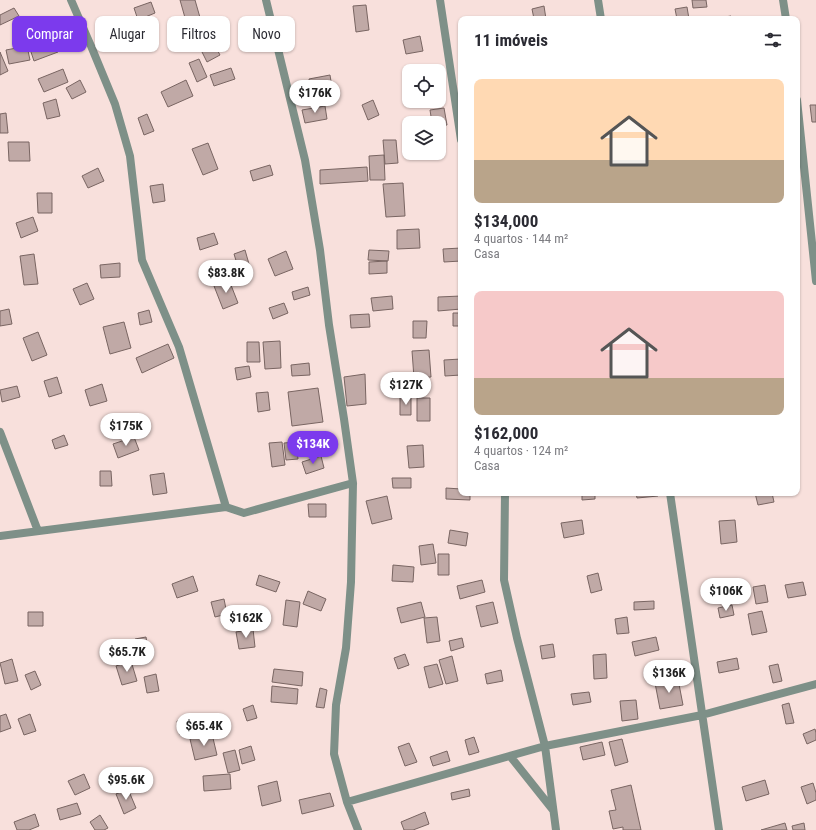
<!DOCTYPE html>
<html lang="pt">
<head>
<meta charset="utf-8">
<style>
  :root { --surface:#fff; --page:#f2f2f3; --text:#2b2b33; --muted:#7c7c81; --accent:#7c3aed }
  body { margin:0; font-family:"Roboto Condensed",sans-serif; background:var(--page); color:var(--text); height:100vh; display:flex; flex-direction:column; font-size:15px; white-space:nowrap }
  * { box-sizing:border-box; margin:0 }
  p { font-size:13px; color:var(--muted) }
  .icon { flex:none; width:22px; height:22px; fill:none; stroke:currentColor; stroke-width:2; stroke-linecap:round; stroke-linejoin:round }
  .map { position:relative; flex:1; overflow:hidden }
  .panel { position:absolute; left:458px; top:16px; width:342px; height:480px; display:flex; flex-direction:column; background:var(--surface); border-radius:8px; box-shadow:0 1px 3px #0004 }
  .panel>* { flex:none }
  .top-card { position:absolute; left:12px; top:16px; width:380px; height:36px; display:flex; gap:8px }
  .buttons { position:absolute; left:402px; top:64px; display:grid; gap:8px }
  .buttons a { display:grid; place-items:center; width:44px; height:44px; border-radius:8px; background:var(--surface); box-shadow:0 1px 3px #0004; font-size:20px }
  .price { position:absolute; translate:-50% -34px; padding:0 9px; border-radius:14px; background:#fff; color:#222; font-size:13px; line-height:26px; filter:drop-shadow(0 1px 2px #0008) }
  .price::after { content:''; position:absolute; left:50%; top:24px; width:12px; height:9px; margin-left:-6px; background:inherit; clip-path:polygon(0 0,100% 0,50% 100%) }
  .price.selected { background:var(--accent); color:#fff }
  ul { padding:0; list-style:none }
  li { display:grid; align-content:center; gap:8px; height:212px; padding:0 16px }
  li span { display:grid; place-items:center; height:124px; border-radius:8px; color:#555 }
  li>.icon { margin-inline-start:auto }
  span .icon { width:72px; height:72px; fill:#fffc; stroke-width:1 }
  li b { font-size:17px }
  h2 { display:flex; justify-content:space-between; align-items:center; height:48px; padding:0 16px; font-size:17px }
  .pill { padding:0 14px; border-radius:8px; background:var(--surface); box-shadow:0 1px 3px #0004; font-size:14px; line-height:36px }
  .pill.selected { background:var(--accent); color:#fff }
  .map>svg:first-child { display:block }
</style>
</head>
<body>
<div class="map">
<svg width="816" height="830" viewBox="0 0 816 830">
  <rect width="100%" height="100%" fill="#f8e0dc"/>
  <path fill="#c0a9a6" stroke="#796562" d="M180,0H195L203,28L189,32Z
    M692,0H706L707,7L693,8Z
    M151,2L155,13L138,20L134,8Z
    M366,5L369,30L356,32L353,6Z
    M544,6L546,19H534L532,9Z
    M687,7L689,19H677L675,9Z
    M14,8L19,16L0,25V15Z
    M731,16L732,19H713Z
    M208,33L220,55L207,62L196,40Z
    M420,36L423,51L406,54L403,40Z
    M52,37L58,52L34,61L29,46Z
    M27,46L30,60L9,64L6,50Z
    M0,52L8,71L0,75Z
    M199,59L207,77L197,82L189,63Z
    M231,68L235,79L214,86L210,75Z
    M63,69L68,82L44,92L38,79Z
    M330,75L334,100L312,103L309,79Z
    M80,80L86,92L72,99L66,88Z
    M186,80L193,96L168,107L161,92Z
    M56,99L60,116L47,119L43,103Z
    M373,100L379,115L368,120L362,105Z
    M810,105H816V122H812Z
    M325,106L327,119L305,123L302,110Z
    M444,108L447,125L439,126V123H432L430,110Z
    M6,113L8,133H0V114Z
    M147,114L154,131L144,135L138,118Z
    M383,140H396L398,163L385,164Z
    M8,142H29L30,161H9Z
    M208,143L218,169L203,175L192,149Z
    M384,155L385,180H370L369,156Z
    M270,165L273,175L253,181L250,171Z
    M367,167L368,181L320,184V170Z
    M98,168L104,181L88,188L82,176Z
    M403,183L405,216L386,217L383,184Z
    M163,184L165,201L153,203L150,186Z
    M37,193H52V213H38Z
    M33,217L38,231L21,238L16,223Z
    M419,229L420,248L397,249V230Z
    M214,233L218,244L200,250L197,238Z
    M461,248V261L444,262L443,249Z
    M245,250L249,264L238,267L234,254Z
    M369,250L389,251L388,261L368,260Z
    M286,251L293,269L275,276L268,259Z
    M34,254L38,284L24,285L20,256Z
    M387,261V273L369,274V262Z
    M120,263V277L101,278L100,265Z
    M221,267L225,277L211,282L207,272Z
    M229,280L238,303L223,309L214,286Z
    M87,283L94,299L80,305L73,289Z
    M308,287L310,295L294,300L292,292Z
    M392,296L393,309L373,311L371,298Z
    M461,296V309L438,311V297Z
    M284,303L288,313L273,319L269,308Z
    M9,309L12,324L0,326V311Z
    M149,310L152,322L140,325L138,313Z
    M453,313H461V326H453Z
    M369,314L370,327L351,328L350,315Z
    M413,321H427L426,338H413Z
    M124,322L131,348L110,354L103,327Z
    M38,332L47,355L32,361L23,338Z
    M280,341L281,368L265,369L263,342Z
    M247,342H259L260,362H247Z
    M168,344L174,358L142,373L136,358Z
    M429,350L431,377L414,378L412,351Z
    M461,359V375L445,376L444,360Z
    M309,363L310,375L292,376L291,365Z
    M249,366L251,377L237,380L235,368Z
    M365,374L366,404L347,406L344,377Z
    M57,377L62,393L49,397L44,381Z
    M102,384L107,401L90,406L85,390Z
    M17,386L20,397L2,402L0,390Z
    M318,388L323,422L292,426L288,392Z
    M268,392L270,410L258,412L256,393Z
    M400,396H411V415H400Z
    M417,398H430V421H417Z
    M64,435L68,445L55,449L52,440Z
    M134,437L139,450L118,458L113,444Z
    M282,442L285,465L272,467L269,443Z
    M296,442L298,459L286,460L284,443Z
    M423,445L424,467L409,468L407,446Z
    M321,456L324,468L306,474L302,462Z
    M100,471H111L112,486H100Z
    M164,473L167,493L153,495L150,475Z
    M392,478H411V488H393Z
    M446,488L461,489V493H470V500L446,499Z
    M582,493H595V499L582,500Z
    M636,493H658V496L637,498Z
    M755,493H772L774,502L758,505Z
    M387,496L392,519L372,524L366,501Z
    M308,504H326V517H309Z
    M582,520L584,534L564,538L561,523Z
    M735,520L737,542L721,544L719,521Z
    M450,530L468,533L466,546L448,543Z
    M433,544L436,563L421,565L419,546Z
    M438,554H449V575H438Z
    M393,565L414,567L413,582L392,581Z
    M598,573L602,590L591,593L587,576Z
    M259,575L280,582L276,592L256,585Z
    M193,576L198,591L177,598L172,584Z
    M482,580L485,592L460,599L457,586Z
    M803,582L806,595L788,598L785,585Z
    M765,585L768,602L756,604L753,587Z
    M308,591L326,599L321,611L303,604Z
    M224,599L227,614L215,617L211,602Z
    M286,600L300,602L297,627L283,625Z
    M654,601V609L634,610V602Z
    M421,602L425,617L401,623L397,608Z
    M493,602L498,623L481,627L476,606Z
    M732,605L734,615L720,618L718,608Z
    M762,611L767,632L752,635L748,614Z
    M28,612H43V626H28Z
    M437,617L440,641L427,643L424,618Z
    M627,617L629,633L617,634L615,619Z
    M253,629L255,647L239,649L236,632Z
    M146,637L148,650L137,652L135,639Z
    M656,637L659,650L635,656L632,642Z
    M462,638L464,647L451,651L449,641Z
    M553,644L555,657L542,659L540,646Z
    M405,654L409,665L398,669L394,658Z
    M606,654L607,678L594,679L593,655Z
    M452,656L458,681L446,684L439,660Z
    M737,658L739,669L719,673L717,662Z
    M12,659L18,681L5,684L0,663Z
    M131,661L137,681L122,685L116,666Z
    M437,664L443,684L429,688L424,667Z
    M778,664L782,681L773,683L769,666Z
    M274,669L303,672L302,686L272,682Z
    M501,670L503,681L487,684L485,674Z
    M35,671L41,685L31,690L25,675Z
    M156,674L159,691L147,693L144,677Z
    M678,679L683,705L660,709L655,683Z
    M272,686L298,689L297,704L271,702Z
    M320,688L327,690L324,708L316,707Z
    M589,692L591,702L573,705L571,694Z
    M636,700L638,719L622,721L620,701Z
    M789,703L794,723L786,724L782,705Z
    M253,705L257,718L247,721L243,709Z
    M6,714L11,728L0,732V716Z
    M30,714L36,731L24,735L18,719Z
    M210,714L213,728L180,735L177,721Z
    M815,729L816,733V740L807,744L803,734Z
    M212,734L217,755L195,760L190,739Z
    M474,737L479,752L469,755L465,740Z
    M622,739L628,762L615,766L609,742Z
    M602,742L605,755L583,760L580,747Z
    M409,743L417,762L405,766L398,747Z
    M251,746L255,760L242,764L239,750Z
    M235,750L240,770L228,773L223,753Z
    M447,751L450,761L433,766L430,757Z
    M84,774L90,788L75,795L68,781Z
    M230,774L231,789L204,791L203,776Z
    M765,780L769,794L746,801L742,787Z
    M277,781L281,801L262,806L258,786Z
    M813,783L816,793V800L807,804L801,787Z
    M631,785L641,830H623V827L613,829L609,811L616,810L611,790Z
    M128,789L136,808L124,814L116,794Z
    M469,789L470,796L452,800L451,793Z
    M330,793L334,806L302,814L299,800Z
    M77,803L81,814L60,820L57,809Z
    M425,812L429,824L413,830H404L401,822Z
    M35,814L39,826L29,830H17L14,822Z
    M100,815L108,828L104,830H95L90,822Z
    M785,823L787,830H761Z
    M804,823L805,830H793L792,826Z"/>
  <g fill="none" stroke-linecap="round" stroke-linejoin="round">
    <path stroke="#7e9088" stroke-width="8" d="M71,0L91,46L115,104L130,156L142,260L179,347L226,507
      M266,0L305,160L320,250L329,325L344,419L353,483L351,582L346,648L336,705L334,754L347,802L358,830
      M440,0L461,140
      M598,0L601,19
      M783,0L786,19
      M797,100L816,281
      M0,432L38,531
      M505,493L504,580L517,638L545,746L556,830
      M670,493L719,830
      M0,536L226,507L244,513L353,483
      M510,756L553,810
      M347,802L545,746L702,715L816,684"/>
  </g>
</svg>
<div class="buttons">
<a><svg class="icon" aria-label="locate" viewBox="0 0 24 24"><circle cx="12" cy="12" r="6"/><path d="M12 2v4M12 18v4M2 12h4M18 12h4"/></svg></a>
<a><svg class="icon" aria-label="layers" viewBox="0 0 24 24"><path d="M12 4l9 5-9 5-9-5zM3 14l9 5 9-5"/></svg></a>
</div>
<b class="price" style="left:315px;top:114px">$176K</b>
<b class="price" style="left:226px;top:294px">$83.8K</b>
<b class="price" style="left:406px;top:406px">$127K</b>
<b class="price" style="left:126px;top:447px">$175K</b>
<b class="price selected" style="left:313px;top:465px">$134K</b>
<b class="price" style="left:726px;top:612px">$106K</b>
<b class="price" style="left:246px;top:639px">$162K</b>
<b class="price" style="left:127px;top:673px">$65.7K</b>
<b class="price" style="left:669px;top:694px">$136K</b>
<b class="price" style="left:204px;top:747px">$65.4K</b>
<b class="price" style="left:126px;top:801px">$95.6K</b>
<div class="top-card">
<a class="pill selected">Comprar</a>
<a class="pill">Alugar</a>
<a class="pill">Filtros</a>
<a class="pill">Novo</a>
</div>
<section class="panel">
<h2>11 imóveis<svg class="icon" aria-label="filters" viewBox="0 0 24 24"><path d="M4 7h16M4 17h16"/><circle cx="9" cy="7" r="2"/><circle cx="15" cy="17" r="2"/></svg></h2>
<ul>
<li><span style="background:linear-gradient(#ffd9b3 65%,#b9a48a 0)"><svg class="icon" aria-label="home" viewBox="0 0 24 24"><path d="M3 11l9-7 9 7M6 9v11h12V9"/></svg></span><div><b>$134,000</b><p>4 quartos · 144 m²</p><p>Casa</p></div></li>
<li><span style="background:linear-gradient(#f6c9c9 70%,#b9a48a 0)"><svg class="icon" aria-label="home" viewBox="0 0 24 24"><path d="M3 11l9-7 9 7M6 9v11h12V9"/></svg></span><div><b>$162,000</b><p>4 quartos · 124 m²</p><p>Casa</p></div></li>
</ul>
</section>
</div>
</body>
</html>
